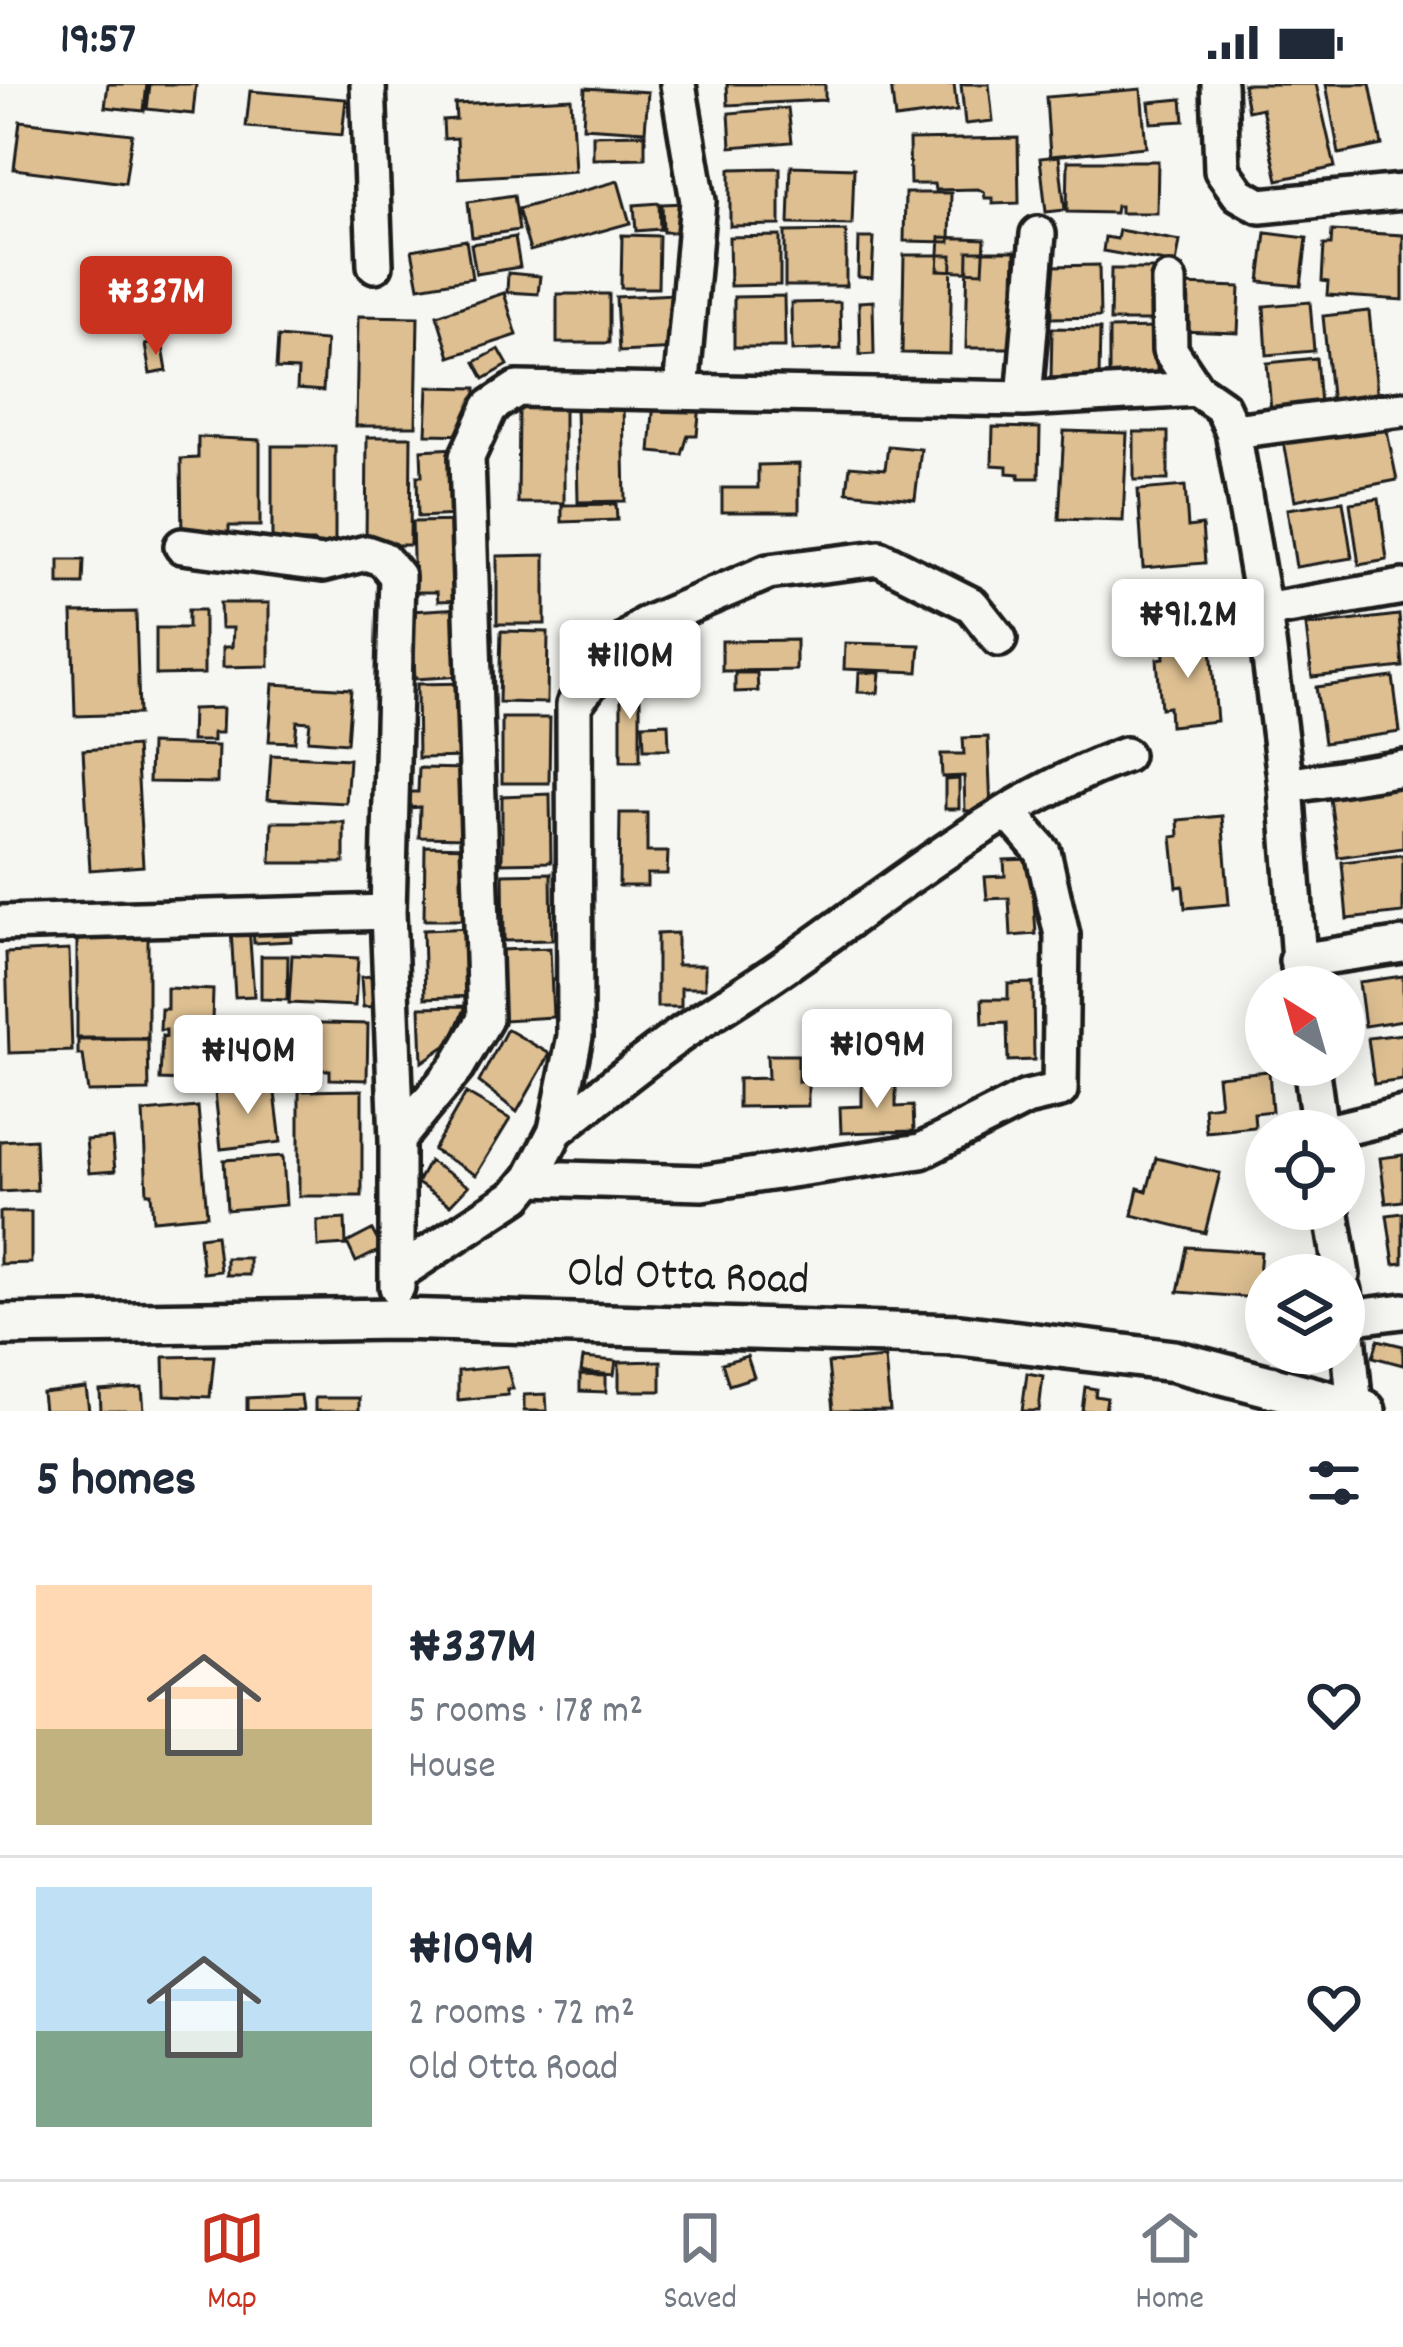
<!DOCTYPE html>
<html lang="en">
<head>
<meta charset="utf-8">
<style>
  :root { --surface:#fff; --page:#f2f2f3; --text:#1f2937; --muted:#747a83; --line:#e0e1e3; --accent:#c8321e }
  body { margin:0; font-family:Dekko,sans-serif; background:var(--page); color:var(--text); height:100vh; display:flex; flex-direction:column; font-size:45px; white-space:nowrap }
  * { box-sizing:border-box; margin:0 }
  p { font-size:39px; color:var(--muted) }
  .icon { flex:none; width:66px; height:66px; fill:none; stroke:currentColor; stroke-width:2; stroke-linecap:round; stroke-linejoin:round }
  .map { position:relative; height:1327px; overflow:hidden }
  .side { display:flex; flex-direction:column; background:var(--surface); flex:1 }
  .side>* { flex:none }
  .needle { width:78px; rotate:323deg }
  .controls { position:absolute; left:1245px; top:882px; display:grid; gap:24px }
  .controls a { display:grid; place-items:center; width:120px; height:120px; border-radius:50%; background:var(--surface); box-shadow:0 6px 30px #0003; font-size:60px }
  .price { position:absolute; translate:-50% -102px; padding:0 27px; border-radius:12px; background:#fff; color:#222; font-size:39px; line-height:78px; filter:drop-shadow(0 3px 6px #0008) }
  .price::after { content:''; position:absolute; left:50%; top:72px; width:36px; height:27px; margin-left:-18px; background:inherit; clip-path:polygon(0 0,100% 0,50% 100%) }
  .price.on { background:var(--accent); color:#fff }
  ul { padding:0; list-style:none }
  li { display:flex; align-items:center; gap:36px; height:300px; padding:0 36px }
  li+li { border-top:3px solid var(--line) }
  li span { display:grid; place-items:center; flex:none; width:336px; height:240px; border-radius:0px; color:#555 }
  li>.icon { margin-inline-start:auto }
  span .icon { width:144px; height:144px; fill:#fffc; stroke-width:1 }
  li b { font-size:51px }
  h2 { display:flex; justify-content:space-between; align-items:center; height:144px; padding:0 36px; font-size:51px }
  .status { display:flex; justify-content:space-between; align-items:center; height:84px; padding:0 60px; background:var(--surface); direction:ltr }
  .status svg { height:33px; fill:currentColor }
  .dock { display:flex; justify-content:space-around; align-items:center; height:168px; border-top:3px solid var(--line); background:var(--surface); font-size:33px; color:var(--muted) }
  .dock a { display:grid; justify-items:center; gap:6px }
  .dock .on { color:var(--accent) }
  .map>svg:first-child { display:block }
</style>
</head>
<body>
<div class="status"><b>19:57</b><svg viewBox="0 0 49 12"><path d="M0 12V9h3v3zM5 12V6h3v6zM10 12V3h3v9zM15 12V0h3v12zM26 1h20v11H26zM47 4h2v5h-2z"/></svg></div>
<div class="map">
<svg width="1403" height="1327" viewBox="0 0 1403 1327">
  <rect width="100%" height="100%" fill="#f6f6f2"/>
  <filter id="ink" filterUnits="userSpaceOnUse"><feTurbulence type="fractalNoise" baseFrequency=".00833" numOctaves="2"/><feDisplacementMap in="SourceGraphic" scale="24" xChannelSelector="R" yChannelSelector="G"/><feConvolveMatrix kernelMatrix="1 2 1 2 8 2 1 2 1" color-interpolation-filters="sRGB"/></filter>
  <g filter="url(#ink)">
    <path fill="#ddbf91" stroke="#1c1c1c" stroke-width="3" d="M108,0H147L144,27L105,23Z
      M150,0H196L193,30L147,25Z
      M727,0H825V16L728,21Z
      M891,0H954L957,27L895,35Z
      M961,0H989L993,37L965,40Z
      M1243,0H1316L1335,83L1278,96L1262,24L1248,27Z
      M1326,0H1370L1382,61L1339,70Z
      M585,4L648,8L645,47L583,43Z
      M1141,5L1146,63L1050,72L1046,13Z
      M250,7L346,15L342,51L246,43Z
      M571,14L575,87L459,94L457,54L444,55L443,36L456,35L455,20Z
      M1182,15L1184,37L1151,39L1149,18Z
      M788,24L792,58L731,63L729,29Z
      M20,37L132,50L125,99L14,85Z
      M645,50V74L593,75V51Z
      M1018,54L1019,119L993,120V114H985L984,108L978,105L935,106L934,100H910L909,56Z
      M1059,72L1065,126L1046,128L1040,74Z
      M1068,77H1158L1157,129H1120V122H1116L1115,129L1067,128Z
      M791,82L854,84L852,141L789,140Z
      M780,84V141L730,142V85Z
      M618,97L630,139L530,167L518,125Z
      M905,109H951L950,158L904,157Z
      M514,111L519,146L472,153L468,118Z
      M659,119L660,145L636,147L634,121Z
      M686,119L687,148H663L662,120Z
      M1119,146L1180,157L1176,180L1103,167L1105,153L1117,155Z
      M846,147V202H785V148Z
      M1332,147L1403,151V216L1327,211L1328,198L1322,197L1324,161H1331Z
      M1266,149L1307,154L1301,202L1260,198Z
      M622,151L659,152L658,204H621Z
      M780,152V201L730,202L729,153Z
      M515,153L520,183L476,190L471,160Z
      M940,153L985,155L983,188L938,186Z
      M859,154H874L872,194L858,193Z
      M466,156L472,194L419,203L412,166Z
      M968,167H1015L1014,201L1028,202L1024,264H966Z
      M904,171H952L950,270L902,269Z
      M1099,181L1100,233L1052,234V227H1035V211H1052L1051,182Z
      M1111,185H1157V237H1110Z
      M508,189L540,192L538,210L507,208Z
      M1181,201L1240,203L1238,249L1179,247Z
      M504,209L517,251L450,273L437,231Z
      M557,210H609V259H557Z
      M675,210L678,265L619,268L616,213Z
      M784,212L785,263H734V213Z
      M873,217L874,270L860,271L859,218Z
      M840,218L841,265L792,267L791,219Z
      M1310,218L1314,267L1267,271L1264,222Z
      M1369,227L1378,317L1332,322L1323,232Z
      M358,232L418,233L416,342H356Z
      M1052,244L1100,245L1099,295L1051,294Z
      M1157,244V294L1109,295V245Z
      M278,253L326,257L323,307L297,305L298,286L276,285Z
      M162,257L167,287L150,290L145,261Z
      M499,265L508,281L484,295L475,278Z
      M1316,274L1321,332L1272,337L1267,279Z
      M428,303L476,304V351L426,350Z
      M654,316L700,320L697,351H688L682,371L650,368Z
      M623,319L625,417L578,418L576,320Z
      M519,324H564V419H518Z
      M1385,338L1397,396L1295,416L1284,358Z
      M993,343L1040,344L1039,394H1019V390L1007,389V382L992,381Z
      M1064,347L1127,349L1123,437L1059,435Z
      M1134,348H1168V396H1134Z
      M198,353L260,356V442H229V455H182L181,375L198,374Z
      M367,353H411L410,461H366Z
      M272,362H335V458L313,462V458H272Z
      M888,362L921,365L915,415L847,408L850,382L885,385Z
      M456,364L458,431L418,433L417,392H422L421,366Z
      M799,380V428H722V404H758V381Z
      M1185,402L1188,443L1202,441L1205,479L1143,484L1138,406Z
      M1379,415L1387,476L1359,481L1350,419Z
      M1343,417L1352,474L1296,483L1287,425Z
      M616,420L617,436L562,438V421Z
      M468,437L469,516L438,517L437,508H414L412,438Z
      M545,471V540H497V472Z
      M59,476H84L83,500H59Z
      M220,519H269V582L223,583V563H232L233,544H221Z
      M460,524L463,592L415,595L412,527Z
      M188,526H204V590L156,591V544H188Z
      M136,528L139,630L75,632L72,529Z
      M1399,531L1403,583L1312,593L1306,542Z
      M501,547L548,548L547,619L499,618Z
      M1210,553L1217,637L1170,642L1169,623L1161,624L1157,575L1164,574L1163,557Z
      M796,556V586L722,587V557Z
      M845,559L920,561L918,588L844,585Z
      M859,588L880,589L878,609L858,608Z
      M735,589H757L758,607L735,608Z
      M1393,593L1400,648L1324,659L1316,603Z
      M472,599V673L418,674L417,600Z
      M273,600L351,605L347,659L308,656L310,638L297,637L295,658L269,657Z
      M621,600H640V677H621Z
      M223,624L222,649H213V657H191L192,625Z
      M502,634H550L549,699H502Z
      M668,639L669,665H644L643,640Z
      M988,653L991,726L965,727L964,692L942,693L941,670H964L963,654Z
      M150,660L218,662L217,699L149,698Z
      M136,662L143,782L90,786L83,666Z
      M271,671L349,675L346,719L268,715Z
      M419,684L467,685L466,754L419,753L420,723L408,724L409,708H418Z
      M959,695V725H945V696Z
      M1403,697V764L1338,773L1329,707Z
      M550,710L551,778L502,779V712Z
      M620,729H647V768H668L667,790H647V802H619Z
      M1222,732L1229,820L1185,824L1183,802L1177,803L1172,753L1179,752L1178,736Z
      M272,738H344V779H271Z
      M425,762L472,763L471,836H424Z
      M1403,771V829L1347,835L1342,778Z
      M1031,775L1036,850L1011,852L1009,814L987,815L985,793L1005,792L1004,776Z
      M551,789L552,856L504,857L503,790Z
      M249,843L254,912L235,913L231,845Z
      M291,843V857L254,859L253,844Z
      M474,844L476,912L425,914L423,846Z
      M77,845H148V954H77Z
      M677,849V881H705V904H681V923H657V850Z
      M550,864L553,933L504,936L501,866Z
      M69,866L72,967L9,969L6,869Z
      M292,871L358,874L355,922L289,919Z
      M261,872H288L287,916L261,915Z
      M383,891L385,922L363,923L361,893Z
      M1403,892V936L1365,942L1359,898Z
      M1033,899L1034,976L1008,977L1007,939L983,940L982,915H1008V900Z
      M167,904L213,906L210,998L160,996L162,952L166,953V946H160L161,925H167Z
      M466,922L451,958L422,978L420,923Z
      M280,938L368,940L367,996L330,995V986H322V995L279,994Z
      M507,945L550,970L517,1028L479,998Z
      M1403,950V996L1374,1000L1368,954Z
      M148,955L149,1007L88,1008L83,971H78V956Z
      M767,971H798V998L808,997V1022L738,1023V995L768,994Z
      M1269,987L1272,1027L1254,1029L1255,1043L1206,1048L1204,1023L1220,1021L1217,992Z
      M862,997H896V1023L913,1022L914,1047L841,1049L840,1023L862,1022Z
      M274,1001L281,1058L221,1065L215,1008Z
      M362,1006V1112H299V1007Z
      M466,1009L510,1035L476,1091L433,1066Z
      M198,1023L207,1131L153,1136L151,1109H147L143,1028Z
      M112,1054L115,1087L89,1089L86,1056Z
      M35,1055L37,1106L0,1108V1057Z
      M1403,1071V1117L1386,1119L1380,1074Z
      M283,1072L286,1121L227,1126L224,1076Z
      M1156,1074L1220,1089L1205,1149L1132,1131L1138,1104L1147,1107Z
      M429,1077L468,1102L450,1121L417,1099Z
      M0,1128H31V1179L0,1180Z
      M1403,1129V1179L1394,1180L1387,1131Z
      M345,1135L346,1161L318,1163L317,1137Z
      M372,1146L382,1165L356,1178L347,1159Z
      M216,1151L220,1187L203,1189L199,1153Z
      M1187,1163L1261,1168L1257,1214L1178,1208Z
      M226,1174H249V1191H226Z
      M1378,1256L1403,1262V1281L1373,1273Z
      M214,1272L210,1313L165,1311L164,1273Z
      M747,1272L754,1293L729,1301L722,1279Z
      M583,1274L616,1277L614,1291L581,1288Z
      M885,1274L890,1327H833L828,1279Z
      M661,1277V1307H619V1278Z
      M507,1282L513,1305H507L508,1311L458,1316V1287Z
      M1027,1289L1043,1292L1039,1327H1022Z
      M580,1291L606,1292V1308L580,1307Z
      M1085,1303L1096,1305L1095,1312L1107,1314L1105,1327H1082Z
      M86,1304L89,1327H44L42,1309Z
      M142,1304L144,1327H101L100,1307Z
      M546,1310L547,1327H524V1311Z
      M301,1311L303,1327H247V1314Z
      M315,1314H359V1327H315Z"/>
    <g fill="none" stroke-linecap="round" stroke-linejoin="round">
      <defs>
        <path id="minor" d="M368,0L375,181
          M678,0L698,117L681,308
          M1219,0L1222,86L1239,110L1260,122L1403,108
          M1169,197L1170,266L1196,305
          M1024,315L1038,150
          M1233,347L1403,325
          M182,462L323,480L366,469L383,475L397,492L388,828L397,1056V1203
          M1264,527L1403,503
          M1286,702L1403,684
          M0,839L388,828
          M1297,877L1403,861
          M1311,981L1320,1047
          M556,1046C598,1014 638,980 681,950C719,924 759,901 796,874C900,801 1004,715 1125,671
          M1332,1047L1403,1030
          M397,1056L457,983L485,935L467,373L490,323L517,305L1024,315L1196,305L1222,323L1233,347L1264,527L1286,702L1301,903
          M531,1094L702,1099L921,1067L1026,1014L1060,1006L1062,851L1043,768L1008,728
          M1331,1125L1342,1191
          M397,1190L517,1111L531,1094L556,1046L575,952L574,621L614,567L644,541L768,488L879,474L972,521L999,555
          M1344,1207L1355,1325
          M1348,1234L1403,1227"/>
        <path id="tertiary" d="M0,1241L396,1235L960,1251L1174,1277L1365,1327"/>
      </defs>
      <use href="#minor" stroke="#1c1c1c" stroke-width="42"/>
      <use href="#tertiary" stroke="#1c1c1c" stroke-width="48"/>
      <use href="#minor" stroke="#f6f6f2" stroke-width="33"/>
      <use href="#tertiary" stroke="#f6f6f2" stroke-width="39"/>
    </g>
  </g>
  <g text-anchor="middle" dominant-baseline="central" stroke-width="9" stroke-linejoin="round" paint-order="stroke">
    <g font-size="45" fill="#1c1c1c" stroke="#f6f6f2">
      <text transform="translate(688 1195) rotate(2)">Old Otta Road</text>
    </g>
  </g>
</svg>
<div class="controls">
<a><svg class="needle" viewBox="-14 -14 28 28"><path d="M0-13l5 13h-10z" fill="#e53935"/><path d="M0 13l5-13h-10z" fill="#747a83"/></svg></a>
<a><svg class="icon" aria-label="locate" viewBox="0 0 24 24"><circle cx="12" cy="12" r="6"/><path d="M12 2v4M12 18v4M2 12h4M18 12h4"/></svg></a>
<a><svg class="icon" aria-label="layers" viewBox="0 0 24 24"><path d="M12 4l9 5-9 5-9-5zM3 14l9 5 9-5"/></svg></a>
</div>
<b class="price on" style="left:156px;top:274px">₦337M</b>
<b class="price" style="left:1188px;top:597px">₦91.2M</b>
<b class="price" style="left:630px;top:638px">₦110M</b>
<b class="price" style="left:877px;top:1027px">₦109M</b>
<b class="price" style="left:248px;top:1033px">₦140M</b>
</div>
<section class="side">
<h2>5 homes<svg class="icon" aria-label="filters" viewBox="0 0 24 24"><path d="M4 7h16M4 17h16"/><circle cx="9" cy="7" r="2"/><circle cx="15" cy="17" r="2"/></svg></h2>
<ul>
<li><span style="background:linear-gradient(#ffd9b3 60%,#c2b280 0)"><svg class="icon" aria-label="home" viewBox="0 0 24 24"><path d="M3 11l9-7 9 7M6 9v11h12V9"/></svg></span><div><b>₦337M</b><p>5 rooms · 178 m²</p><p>House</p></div><svg class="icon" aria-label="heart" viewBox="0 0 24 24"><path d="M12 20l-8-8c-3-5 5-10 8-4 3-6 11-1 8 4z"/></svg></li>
<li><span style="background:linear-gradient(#bfe0f5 60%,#7fa58c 0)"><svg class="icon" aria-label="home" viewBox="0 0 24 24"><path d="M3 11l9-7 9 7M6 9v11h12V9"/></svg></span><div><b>₦109M</b><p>2 rooms · 72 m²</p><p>Old Otta Road</p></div><svg class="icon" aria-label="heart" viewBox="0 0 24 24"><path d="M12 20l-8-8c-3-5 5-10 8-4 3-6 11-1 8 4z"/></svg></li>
</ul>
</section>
<nav class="dock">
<a class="on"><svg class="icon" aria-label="map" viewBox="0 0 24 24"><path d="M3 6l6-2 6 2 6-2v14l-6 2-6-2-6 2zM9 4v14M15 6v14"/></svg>Map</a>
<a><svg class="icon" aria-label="saved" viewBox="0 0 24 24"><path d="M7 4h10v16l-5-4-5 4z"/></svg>Saved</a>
<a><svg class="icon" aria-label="home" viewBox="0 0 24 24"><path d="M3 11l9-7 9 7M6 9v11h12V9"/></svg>Home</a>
</nav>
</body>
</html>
